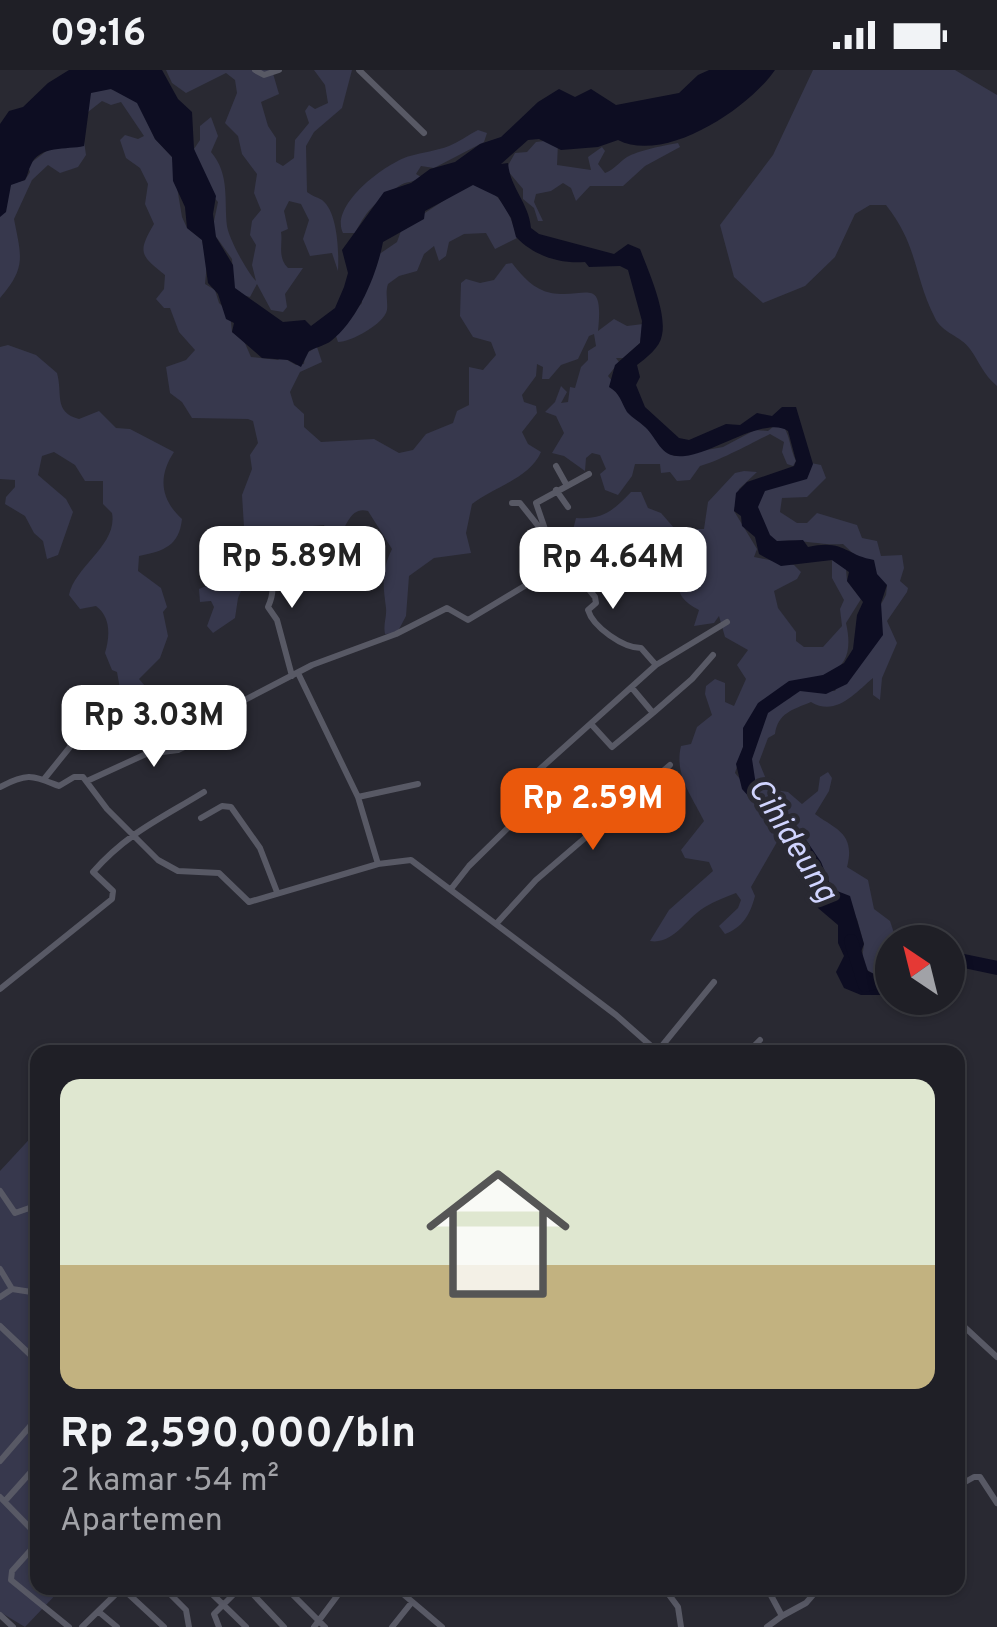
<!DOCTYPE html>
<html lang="id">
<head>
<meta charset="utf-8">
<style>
  :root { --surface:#1f1f26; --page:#27272e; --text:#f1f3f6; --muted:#a1a2a7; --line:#3c3d43; --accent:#ea580c }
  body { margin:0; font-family:Overpass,sans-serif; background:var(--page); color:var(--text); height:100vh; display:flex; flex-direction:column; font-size:38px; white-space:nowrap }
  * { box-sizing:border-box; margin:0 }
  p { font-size:32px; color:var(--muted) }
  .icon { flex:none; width:55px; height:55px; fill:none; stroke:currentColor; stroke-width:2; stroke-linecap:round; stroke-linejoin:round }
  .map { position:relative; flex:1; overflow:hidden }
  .side { position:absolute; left:30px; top:975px; width:935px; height:550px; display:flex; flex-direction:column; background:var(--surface); border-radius:20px; box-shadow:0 2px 8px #0004,0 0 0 2px var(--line) }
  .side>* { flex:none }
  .needle { width:65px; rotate:325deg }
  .fabs { position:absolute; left:875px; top:855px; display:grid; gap:20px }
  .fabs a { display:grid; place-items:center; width:90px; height:90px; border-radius:50%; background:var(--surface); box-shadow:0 2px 8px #0004,0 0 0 2px var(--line); font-size:50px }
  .price { position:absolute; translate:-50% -85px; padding:0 22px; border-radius:20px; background:#fff; color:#222; font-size:32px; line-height:65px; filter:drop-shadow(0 2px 5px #0008) }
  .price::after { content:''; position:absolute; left:50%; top:60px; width:30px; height:22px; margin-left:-15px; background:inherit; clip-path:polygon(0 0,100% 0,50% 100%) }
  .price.active { background:var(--accent); color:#fff }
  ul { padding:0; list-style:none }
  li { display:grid; align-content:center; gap:20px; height:530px; padding:0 30px }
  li+li { border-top:2px solid var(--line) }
  li span { display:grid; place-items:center; height:310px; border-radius:20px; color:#555 }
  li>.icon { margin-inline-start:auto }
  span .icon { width:180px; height:180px; fill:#fffc; stroke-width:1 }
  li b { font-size:42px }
  .status { display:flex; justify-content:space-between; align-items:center; height:70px; padding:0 50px; background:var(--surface); direction:ltr }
  .status svg { height:28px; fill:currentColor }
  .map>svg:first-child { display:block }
</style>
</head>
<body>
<div class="status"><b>09:16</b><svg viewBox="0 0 49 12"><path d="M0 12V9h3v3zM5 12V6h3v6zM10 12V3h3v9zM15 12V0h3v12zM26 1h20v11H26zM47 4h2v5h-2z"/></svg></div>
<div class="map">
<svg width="997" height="1557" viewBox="0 0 997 1557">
  <rect width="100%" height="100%" fill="#292932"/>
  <path fill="#37384d" d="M166,0H272L279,24L261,32L268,56L276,68V92L283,96L294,88L295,70L309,53L305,41L309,35L315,39L328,33L325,15L314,0H352L342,38L314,62L306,76L307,122C312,126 317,127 322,130C338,142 339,183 338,201L332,183L310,186L303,169L309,150L301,134L289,131L284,141L288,159L281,162C283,174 277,187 288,198H303L285,224L287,237L283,242L271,240L257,214L250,227L234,223L232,189L212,161L218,132L204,116L194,79L200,70V56L211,47L218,66L211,82C230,104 224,130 227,156C229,169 247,202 256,211L252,195L256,175L250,165L252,151L261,140L254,123L257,104L242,84L238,66L225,53L237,23L235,10L226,3L186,23L172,13Z
    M813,0H955L997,25V316C983,304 980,293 970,279C961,266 942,263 935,248C913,205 919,177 886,135H870L855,144L835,187L805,216L763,233L734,207L720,155L773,85Z
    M96,15L135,26L155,69L172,87L182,147L187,158L202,170L207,193L205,214L215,220L219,233L230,243L232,262L244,271L251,287L278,290L282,287L296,295L304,294L305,284L317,277L322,292L300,302L290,322L294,335L304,344V357L321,372L374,369L399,383L413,380L426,364L453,353L457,341L469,335V297L483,300L496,285L491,272L473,267L460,246L461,213L466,209L480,213L494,210L506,194L512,193C523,207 533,219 551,223C586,229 604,204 598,261L614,249L627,256L643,254L640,273L623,288H616L619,292L608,306L674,386L723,377L755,360L768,361L780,351C791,365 789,377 796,391L793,396L787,394L782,382L784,372L770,364C752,373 719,391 700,396L690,410L677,411L670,402L661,403L660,394H635L632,406L618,425L605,420L600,404L606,399L600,385L592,383L586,388L585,401L564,386L552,383L564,363L556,346L545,342L555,332L561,316L567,322L561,333L568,332L570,317L575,318L581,297L588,290V281L596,276L594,264L589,266L578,289L561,295L549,309H542L543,297L537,294L536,306L522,325L524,332L536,336L537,343L522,362L528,374L541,382C530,408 494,417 472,434L466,463L471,483L434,488L409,506L406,546L397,563L385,564C383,554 387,547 386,538C383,514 381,502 392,479L368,441C351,436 346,456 339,469L328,467L324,455L302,457L280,488L248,505L238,528L235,548L213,563L207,556L214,537L211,531L200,532L199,519C215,512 239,506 242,486L233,473L244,457L242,425L252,399L250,385L258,373L253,351L248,349L192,348L182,332L170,323L166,297L186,290L195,280L179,262L170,238H164L156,229L164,219L165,205C142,186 136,184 154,154L145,134L148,114L140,98L126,88L120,70L125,65L138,69L144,66L121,32L111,35L102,31L88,42L79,31Z
    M478,60L487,63L484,72L434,98L421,96L416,104L421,107C413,113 406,111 399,116C376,133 369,136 355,163H343C329,135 387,92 410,86C423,82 436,81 449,76C459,72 468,65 478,60Z
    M552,70L558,74L557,95L591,100L588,87L602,77L605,81L598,94L605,103C615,99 618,93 627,87C637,81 665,75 678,73L680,77L645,96L623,116H590L576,131L571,118L563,113L551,121L536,124L534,132L543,151H538L534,138L523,129V119L506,99L515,83L527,82L536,72Z
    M84,71L86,85L78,97L60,103L48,95L32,110L14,149C21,186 27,197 0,228V144L11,114L25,110L30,102L28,95L49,79Z
    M477,114C502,124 510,142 517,168L495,179L486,163L464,164L449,172L446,186L439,191L434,176L424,184L417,201L399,206L388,214C385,223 388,230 387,240C384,254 351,272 338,272L335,263L362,233V219L378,185L397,172L402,158L466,116Z
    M8,275L36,285L57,303C63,324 53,342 79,349L99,341L116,358L130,359L174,382C158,406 160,429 182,449C179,476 164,481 139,486L138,501L161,518L167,537L163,542L168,566L160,588L139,609L157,630L155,643C144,649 131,642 119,648L115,644L120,619L117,602L112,600L105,583C110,566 111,547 96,536L80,539L69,525C75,496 118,475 112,443L103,434V411H85L75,395L54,382L42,386L38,405L66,429L73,442L58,485L47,489L43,471L34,463L25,446L5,434L6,427L15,417V410L0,409V277Z
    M811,393L821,395L826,408L807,427L782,428L780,442L797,453H807L817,443L857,455L862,468L877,471L881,486L902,485L904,498L900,511L908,518L907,522L887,551L897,573L882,608L880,630L873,625V608C855,623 836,647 811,632C792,640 778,643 775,664L768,668L759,692L770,719L788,722L802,734L818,721L820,707L828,702L832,708L829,721L815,744C835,759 856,763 847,797L868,810L874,839L890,851L897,872H892V898H885L877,906L861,896L864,874L857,849L829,820L821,792L777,736L753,721L751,683L768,637L790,628L795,620L835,621L886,525L887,516L843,474C817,476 792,466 772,473L757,442L759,421Z
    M744,401L757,402L739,419L734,441L757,479L754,487L794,495L801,502L797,509L774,521L778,538L796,562V571L804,577H823L842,556L840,539L844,530L832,508V490L846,499L847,511L861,529L846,553C857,602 829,606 790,613L743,677L735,703L779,756L781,765L751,817L755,826C750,845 743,857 725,864L719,856L738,838L741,830L736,823C726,827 715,831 705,837C687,847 674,875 650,871L669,840L713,801L709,792L685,788L681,780L704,751C692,726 674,705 681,676L691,674L697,657L712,645L705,624L706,616L715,609L725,613V632L734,636L746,609L737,595L748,580L725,567L719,546L714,553L694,556L699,540C679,530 675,519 679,498L663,488L657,495L648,491L643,473L635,470L610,495L600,518L584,522L578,516L575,491L559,487L555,470L562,463L572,464L576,448C602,450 613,441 631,422H641L648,438L661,443L675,459H704L708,432L735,403Z
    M37,1061L38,1518H62L25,1557L0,1542V1101Z"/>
  <path fill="#0d0d22" d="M69,0H162L178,29L192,42L194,79L216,126L213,144L216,167L233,195L235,218L283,252L305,250L311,256L335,238L344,217L348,203L342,180L384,122L411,113L430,99L455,92L480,74L501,67L538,32L559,19L575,27L591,19L616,35L679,23L698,5L709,0H775C748,39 665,94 618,70L598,77L561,80L539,69L528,70L501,94L508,93C510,118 529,133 531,158L539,164L614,184L628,174L640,179C648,200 667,242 662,265C660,278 646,288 637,295L640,307L636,315L645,337L679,368L689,370L726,354L740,355L757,343L772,346L782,337H796L813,394L807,409L765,421L758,437L770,465L777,471L803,470L808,477C844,469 845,485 874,490L877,504L887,515L881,533L883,565L847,614L826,624L800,621L768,643L752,689L757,722L789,745L821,792L832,819L850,826L864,874L856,895L874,904L892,898V925H861L844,918L836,902L844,886L838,873V855L818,838L783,765L742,719L736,694L743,677V658L758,633L789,611L823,605L844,593L853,579L857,545L863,532L847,511L849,502L832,490L781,496L759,484L755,467L742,456L741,446L734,441L736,423L747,412L794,396L796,391L788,361C766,345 712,384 685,386C660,389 659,370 645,357C639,351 632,348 627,342C621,332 620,323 609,317L615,295L640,273L642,251L628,200L620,196L589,197L585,192C560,194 534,186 516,167L511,148L498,127L473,115L425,141L424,149L383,172C377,204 358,250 331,271C324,276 316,277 309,281L301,297L288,290L262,288L232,262L234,253L226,249L218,224L208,213L202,170L187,158L185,137L173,111L172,87L155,69L137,33L111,19L91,23L84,76C67,80 39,75 31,95C28,100 28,105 25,110L11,115L6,142L0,147V54L9,41L23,37L48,13Z"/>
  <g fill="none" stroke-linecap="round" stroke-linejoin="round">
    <path stroke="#0d0d22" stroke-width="14" d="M851,871L865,915L892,908
      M948,895L964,891L997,898"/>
    <path stroke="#585965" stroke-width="6" d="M255,0L264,5L279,0
      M359,0L424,63
      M556,396L566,414
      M556,420L568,437
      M547,465L536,433L589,404
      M308,482L273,508L293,515L352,476
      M263,491C273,509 276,519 268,537L277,550L292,606
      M566,491L595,527L596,533L588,540C593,557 623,578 641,578L656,595
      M298,603L358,727L378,794
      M653,643L692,609L713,585
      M591,654L612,677L653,643L632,618
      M45,708L82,662L93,655L119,648L214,646L312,595L396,564L447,538L468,550L566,491L520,433H512
      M87,711L146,684L178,680L205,667
      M0,717C29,702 33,706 59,716L74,707H83L107,739L158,790L178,801L219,803L249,832L378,794L411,790L616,945L658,982
      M358,727L418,714
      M201,748L222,736L231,737L260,778L277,822
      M451,819L469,796L517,749L511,725L656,595L727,552
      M496,854L536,810L670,695
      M0,919L112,829L113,821L93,802C127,763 162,748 204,722
      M657,982L714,912
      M748,982L760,970
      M0,1121L15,1143L38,1135
      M0,1199L12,1219
      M0,1227L12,1219L38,1223
      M958,1251L997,1287
      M0,1256L38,1292
      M0,1391L38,1347
      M958,1416L974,1407H980L997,1433
      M0,1427L38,1466
      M5,1431L38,1394
      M38,1472L12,1501L11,1510L69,1557
      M122,1518L164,1557
      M164,1518L186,1540L189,1557
      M206,1518L246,1557
      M247,1518L284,1557
      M286,1518L325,1557
      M396,1518L442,1557
      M664,1518L678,1537L681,1557
      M767,1518L782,1546L767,1557
      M99,1542L117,1557
      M0,1545L13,1557
      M782,1546L806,1533L819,1518
      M82,1557L122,1518
      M219,1557L214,1544L240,1518
      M314,1557L343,1518
      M392,1557L412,1532"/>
  </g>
  <g text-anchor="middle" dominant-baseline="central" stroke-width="10" stroke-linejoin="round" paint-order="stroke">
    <g font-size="32" font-style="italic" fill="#d0d4fe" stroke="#292932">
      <text transform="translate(791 771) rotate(58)">Cihideung</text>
    </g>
  </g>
</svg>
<div class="fabs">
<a><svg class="needle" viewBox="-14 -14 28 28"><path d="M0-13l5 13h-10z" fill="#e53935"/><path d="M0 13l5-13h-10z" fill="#a1a2a7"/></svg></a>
</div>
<b class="price" style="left:292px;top:541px">Rp 5.89M</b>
<b class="price" style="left:613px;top:542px">Rp 4.64M</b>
<b class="price" style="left:154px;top:700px">Rp 3.03M</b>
<b class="price active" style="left:593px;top:783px">Rp 2.59M</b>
<section class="side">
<ul>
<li><span style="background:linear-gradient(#dfe7d0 60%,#c2b280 0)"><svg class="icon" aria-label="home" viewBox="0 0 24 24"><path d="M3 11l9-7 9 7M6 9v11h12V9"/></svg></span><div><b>Rp 2,590,000/bln</b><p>2 kamar · 54 m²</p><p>Apartemen</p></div></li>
</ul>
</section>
</div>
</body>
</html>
